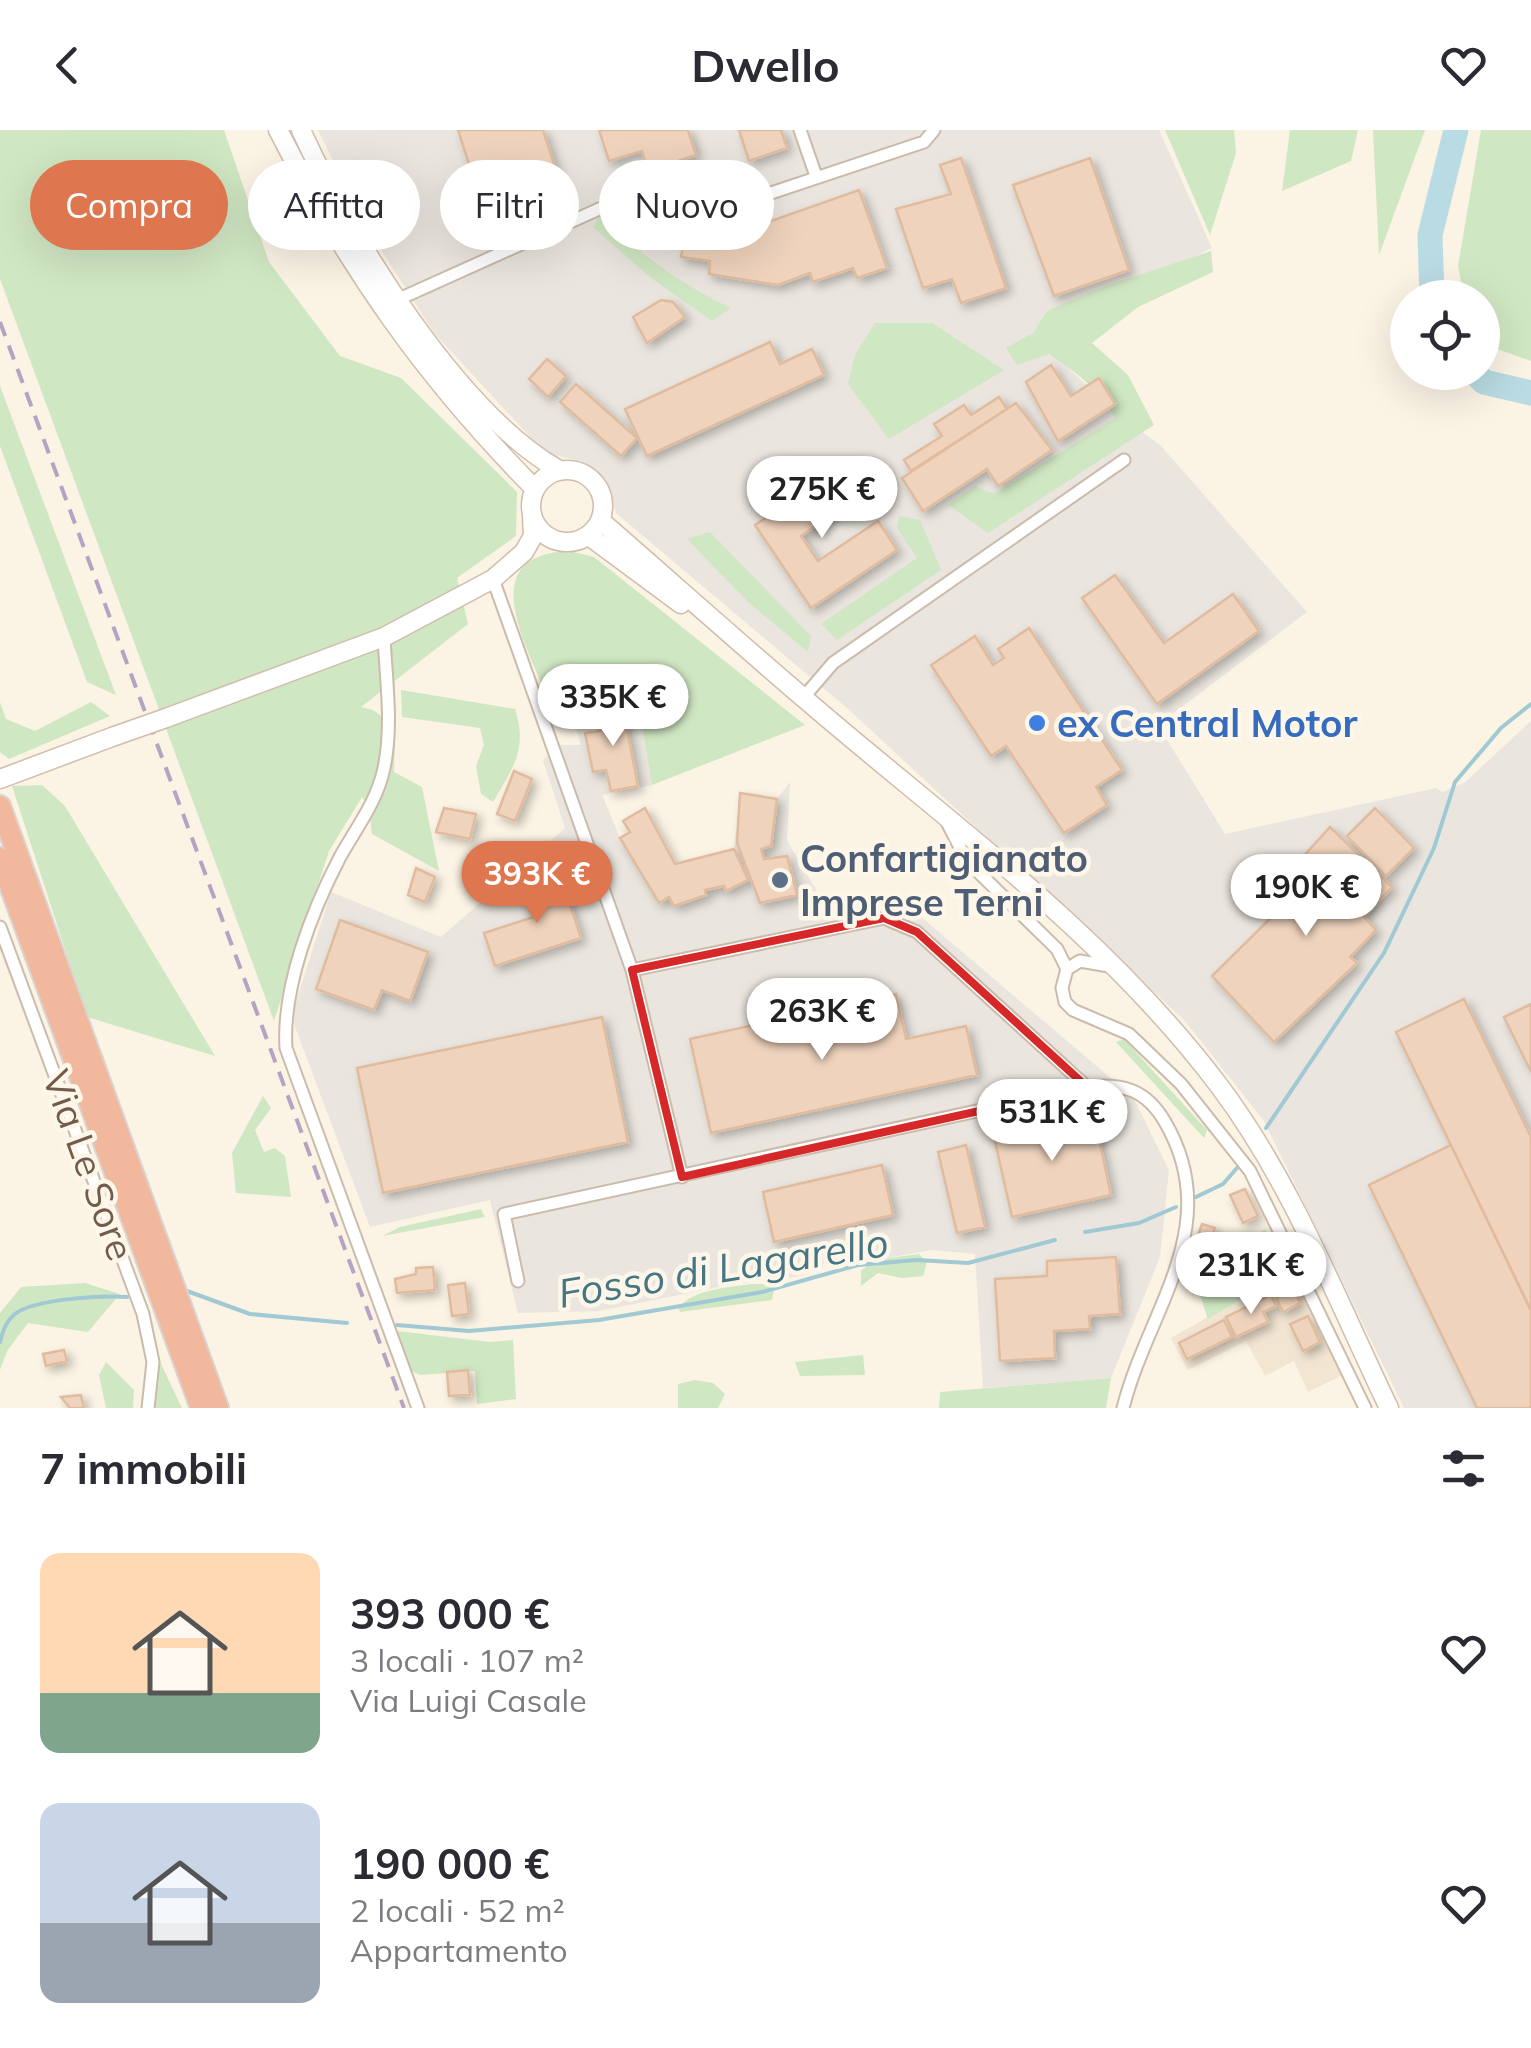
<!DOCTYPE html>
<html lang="it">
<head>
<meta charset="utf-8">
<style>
  :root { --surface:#fff; --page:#f2f2f3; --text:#2b2b33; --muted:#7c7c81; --accent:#de774f }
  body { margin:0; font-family:Mulish,sans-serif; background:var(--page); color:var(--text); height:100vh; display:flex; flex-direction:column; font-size:38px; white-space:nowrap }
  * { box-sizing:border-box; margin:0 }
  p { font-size:32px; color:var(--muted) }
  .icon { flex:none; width:55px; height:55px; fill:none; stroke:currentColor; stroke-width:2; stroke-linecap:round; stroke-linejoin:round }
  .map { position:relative; height:1278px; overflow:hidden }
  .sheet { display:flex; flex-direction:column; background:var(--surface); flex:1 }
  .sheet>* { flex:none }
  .hud { position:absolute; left:30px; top:30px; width:1000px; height:90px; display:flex; gap:20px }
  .buttons { position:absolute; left:1390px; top:150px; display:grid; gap:20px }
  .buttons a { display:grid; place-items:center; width:110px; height:110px; border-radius:50%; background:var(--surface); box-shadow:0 10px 40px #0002; font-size:50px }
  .price { position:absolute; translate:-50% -85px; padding:0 22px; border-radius:35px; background:#fff; color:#222; font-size:32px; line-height:65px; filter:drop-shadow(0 2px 5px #0008) }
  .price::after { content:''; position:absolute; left:50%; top:60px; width:30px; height:22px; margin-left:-15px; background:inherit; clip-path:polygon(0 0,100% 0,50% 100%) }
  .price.current { background:var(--accent); color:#fff }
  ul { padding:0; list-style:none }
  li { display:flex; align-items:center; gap:30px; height:250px; padding:0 40px }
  li span { display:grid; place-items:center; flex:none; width:280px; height:200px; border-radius:20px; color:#555 }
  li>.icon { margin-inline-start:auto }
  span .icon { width:120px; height:120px; fill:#fffc; stroke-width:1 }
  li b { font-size:42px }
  h2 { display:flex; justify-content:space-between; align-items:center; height:120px; padding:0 40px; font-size:42px }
  .tag { padding:0 35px; border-radius:45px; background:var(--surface); box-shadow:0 10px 40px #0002; font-size:35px; line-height:90px }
  .tag.current { background:var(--accent); color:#fff }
  header { display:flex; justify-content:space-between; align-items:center; height:130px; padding:0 40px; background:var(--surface); font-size:45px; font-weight:700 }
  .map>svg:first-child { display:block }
</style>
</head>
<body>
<header><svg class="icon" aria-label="back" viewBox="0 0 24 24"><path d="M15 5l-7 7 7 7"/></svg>Dwello<svg class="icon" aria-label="heart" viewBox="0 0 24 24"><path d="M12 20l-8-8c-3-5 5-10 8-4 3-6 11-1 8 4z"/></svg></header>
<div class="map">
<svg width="1531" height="1278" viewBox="0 0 1531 1278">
  <defs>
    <filter id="shadow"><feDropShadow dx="4.5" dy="4.5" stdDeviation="5" flood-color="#0004"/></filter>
  </defs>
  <rect width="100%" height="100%" fill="#fbf3e4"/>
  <path fill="#f2e5d2" d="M1290,1140L1341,1246L1308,1262L1294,1231L1265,1246L1246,1211L1188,1240L1171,1208Z"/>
  <path fill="#eae5de" d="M318,0H1159L1212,118L1034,206L1122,288L1160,315L1307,482L1158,595L1225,704L1436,658L1442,662L1464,653L1531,591V1278H1404L1264,991L1185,891L847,578L616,383L606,350L581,331L545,323L434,203L364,93Z
    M637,567L652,655L602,665L620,708L659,772L669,767L675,776L706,765L705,760L724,756L727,761L747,750L734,719L740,663L777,669L790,652L787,710L829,782L914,781L1133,967L1169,1040L1160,1127L1111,1248L983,1258L975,1124L932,1120L875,1130L858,1127L826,1132L801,1146L728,1155L599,1181L518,1183L490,1070L370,1097L294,894L293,881L331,762L441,807L565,698L543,630L559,615H581L571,580Z"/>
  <path fill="#d0e7c3" d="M0,0H224L269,132L340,226L401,248L517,362L516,406L457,448L468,494L361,577L373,580L395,596L394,642L422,657L439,741L372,704L369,679L362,667L329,721L274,891L0,149Z
    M1165,0H1234L1236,23L1210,105Z
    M1290,0H1358L1351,31L1282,61Z
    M1373,0H1425L1379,125Z
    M1481,0H1531V231L1483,214L1482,168L1464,167L1458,136Z
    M601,84C636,123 684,156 731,178L712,191L651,148L593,97Z
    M1211,121L1213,142L1138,177L1092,213L1128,245L1154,295L988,403L948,375L975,356L994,364L1115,288C1101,260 1074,241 1049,224L1017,235L1006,218L1033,203L1047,181L1100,158Z
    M875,193H932L1004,240L889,309L848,254L855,225Z
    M0,256L116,565L87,552L0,316Z
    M899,386L920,390L941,440L837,510L821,494L917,428L897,398Z
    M710,402L811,506L808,522L748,472L687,409Z
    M570,421L594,427L805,595L652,655L637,568L625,556L548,569C527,516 472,424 570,421Z
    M401,560L515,579C528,620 513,637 493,672L481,664L476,636L484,615L480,598L402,587Z
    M0,572L6,589L35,601L91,572L110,586L9,629L0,622Z
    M42,655L65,676L215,926L87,887L12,656Z
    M1124,909L1207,1000L1204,1008L1116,912Z
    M263,966L271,978L255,1000L264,1022L275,1018L285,1026L291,1067L236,1063L232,1023Z
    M481,1079L485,1087L382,1106L400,1097Z
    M1265,1100L1290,1140L1208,1189L1193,1145L1204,1129Z
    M919,1124L927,1132L923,1146L902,1148L878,1143L861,1156V1141L875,1130Z
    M85,1153L120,1164L88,1202L28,1193L7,1221L0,1240V1183L21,1157Z
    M751,1154H775L772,1170L680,1182L678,1178C694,1159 727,1158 751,1154Z
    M397,1201L490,1212L513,1210L516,1269L477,1274L475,1241L420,1245L408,1239Z
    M863,1225L865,1245L800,1246L795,1232Z
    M106,1232L134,1260L133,1278H106L99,1245Z
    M160,1232L182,1278H154Z
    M1111,1248L1106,1278H939L940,1262Z
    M695,1250L713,1253L725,1264L718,1278H678V1254Z"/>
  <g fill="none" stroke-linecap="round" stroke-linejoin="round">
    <path stroke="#a0c9d4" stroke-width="4" d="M1266,998L1384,823L1434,718L1455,652L1501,598L1531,574
      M1196,1067L1223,1054L1237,1038
      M1085,1102L1139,1093L1176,1077
      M187,1161L250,1184L347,1193
      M397,1195L469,1201L599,1190L762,1162L858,1135L917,1130L968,1133L1055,1110
      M0,1212C3,1201 6,1191 15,1184C34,1169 102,1165 127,1167"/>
    <path stroke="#b9dbe3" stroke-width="25" d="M1432,168L1430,105L1456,0
      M1473,242L1484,252L1531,263"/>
  </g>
  <path fill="#efd3bd" stroke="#e0bb9e" stroke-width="2.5" filter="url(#shadow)" d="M458,0H543L564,65L487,90Z
    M599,0H688L696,25L657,38L647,37L642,21L609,31Z
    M739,0H781L787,18L749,31Z
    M961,28L1006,158L961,173L952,149L923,158L896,79L951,64L940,35Z
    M1090,28L1129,140L1054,166L1013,55Z
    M859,60L887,138L857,148L853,138L813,152L810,143L778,155L709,144L710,131L681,127L684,110L659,107L661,87L757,96Z
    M661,170L673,172L685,187L647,213L633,187Z
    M770,212L780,234L812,219L824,245L647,326L625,279Z
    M547,229L566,246L548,267L529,249Z
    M1051,235L1071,266L1099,248L1115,274L1058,311L1026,252Z
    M576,254L637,308L621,326L560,272Z
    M999,267L1007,279L911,341L904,330L942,306L934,294L964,275L971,285Z
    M1016,273L1052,320L998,356L987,339L923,381L902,348Z
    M840,339L859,365L801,406L818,431L878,391L897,420L811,478L755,395Z
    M1115,445L1164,513L1233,464L1259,501L1157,574L1082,468Z
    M1029,498L1122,640L1096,657L1107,675L1064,703L1006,616L991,626L931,535L975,506L993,535L1004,528L998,519Z
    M622,574L638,656L611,661L606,640L593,642L585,603L600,601L596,579Z
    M514,641L532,649L515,691L497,684Z
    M740,663L777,669L771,716L761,719L764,729L787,726L797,765L760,773L737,713Z
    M444,678L476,684L470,709L436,702Z
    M645,678L675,734L734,719L748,750L726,761L724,756L705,760L706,765L674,776L669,767L659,773L620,708L630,702L623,691Z
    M1375,678L1414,718L1386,746L1347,706Z
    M1330,697L1392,757L1364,787L1376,800L1350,827L1357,833L1274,912L1212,846L1317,742L1302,728Z
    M416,738L435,747L425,772L408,765Z
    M561,747L581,808L495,836L484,803L537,786L528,758Z
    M340,790L428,822L410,871L382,860L374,880L316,859Z
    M896,864L906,909L966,896L977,945L711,1003L690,909Z
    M1464,869L1531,1007V1180L1396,902Z
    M1531,874V942L1504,887Z
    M602,887L628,1012L383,1063L357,938Z
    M1093,981L1111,1065L1012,1087L993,1002Z
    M966,1015L985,1097L957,1103L938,1022Z
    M1451,1015L1531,1181V1278H1477L1369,1055Z
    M882,1035L893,1085L774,1112L763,1062Z
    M1245,1059L1258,1086L1243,1093L1230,1065Z
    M1202,1094L1215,1098L1205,1126L1193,1121Z
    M1116,1127L1120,1184L1089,1186L1090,1199L1054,1201L1055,1228L1000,1231L995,1149L1047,1146V1131Z
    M433,1137L435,1160L397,1163L395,1149L416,1144V1138Z
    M465,1153L469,1184L452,1186L448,1155Z
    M1291,1154L1300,1173L1283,1182L1274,1162Z
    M1271,1165L1276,1176L1263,1182L1268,1192L1236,1207L1226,1187Z
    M1308,1186L1320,1212L1303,1221L1290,1194Z
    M1224,1190L1232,1207L1187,1229L1179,1213Z
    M64,1220L67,1231L46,1236L43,1224Z
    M468,1240L470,1265L449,1266L447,1242Z
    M81,1265L84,1278H70L61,1267Z"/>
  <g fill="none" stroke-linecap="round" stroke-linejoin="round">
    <defs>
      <path id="street" d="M800,0L816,46
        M399,169L628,66L653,63L738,74L924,12L934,0
        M493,449L632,840L884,788L917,802L1087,957L504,1084L518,1151
        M384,507C386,550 393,595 384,638C377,672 356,698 340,727C312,781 282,857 286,918L418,1278
        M803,568L833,533L1124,330
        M947,692L967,731L1057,819L1067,839L1062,858L1065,872L1073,880L1129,904L1181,954L1250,1041L1365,1278
        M0,797L143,1184L153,1232L148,1278
        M1067,839L1080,831L1109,836
        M632,840L682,1047
        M1087,957C1122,953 1146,959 1165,992C1226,1096 1148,1179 1123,1278"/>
      <path id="secondary" d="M278,0C348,138 426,249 535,359
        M301,0C349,106 457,282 559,340
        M531 376a36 36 0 1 1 72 0a36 36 0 1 1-72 0Z
        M601,391C669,450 737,511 806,570C949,693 1106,805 1220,957C1292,1053 1337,1170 1389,1278
        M589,406L681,474
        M166,588L384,507L493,449L524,422L533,406L532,385
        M0,649L112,607"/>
      <path id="highway" d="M0,676L218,1278
        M0,728L201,1278"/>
    </defs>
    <use href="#street" stroke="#cbbbab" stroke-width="15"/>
    <use href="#secondary" stroke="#d0bdab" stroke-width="21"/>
    <use href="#highway" stroke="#dad4d0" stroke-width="24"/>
    <use href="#street" stroke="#fff" stroke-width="11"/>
    <use href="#secondary" stroke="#fff" stroke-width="18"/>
    <use href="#highway" stroke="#f2b89e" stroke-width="20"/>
    <path stroke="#b6a3c3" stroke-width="4" stroke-dasharray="15 10" stroke-linecap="butt" d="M0,192L404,1278"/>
    <defs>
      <path id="secondary-bridge" d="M112,607L166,588"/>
    </defs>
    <use href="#secondary-bridge" stroke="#d0bdab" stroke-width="21" stroke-linecap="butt"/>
    <use href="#secondary-bridge" stroke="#fff" stroke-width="18"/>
  </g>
  <path fill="none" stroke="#d62828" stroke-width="8" stroke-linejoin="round" d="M884,788L917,802L1087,957L682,1047L632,840Z"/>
  <circle fill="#3f7fe0" stroke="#fef7e9" stroke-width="4" cx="1037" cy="593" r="10"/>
  <circle fill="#5c6f8a" stroke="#fef7e9" stroke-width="4" cx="780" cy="750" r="10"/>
  <g text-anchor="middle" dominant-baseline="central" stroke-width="9" stroke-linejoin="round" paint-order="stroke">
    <g font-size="38" font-weight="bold" fill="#366cbe" stroke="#fef7e9" text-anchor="start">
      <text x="1057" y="593">ex Central Motor</text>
    </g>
    <g font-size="38" font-weight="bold" fill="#4e5e75" stroke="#fef7e9" text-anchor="start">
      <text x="800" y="728">Confartigianato<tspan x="800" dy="44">Imprese Terni</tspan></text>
    </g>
    <g font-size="38" fill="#715b4b" stroke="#fef7e9">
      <text transform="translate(89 1035) rotate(70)">Via Le Sore</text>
    </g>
    <g font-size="40" font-style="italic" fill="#467684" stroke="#fef7e9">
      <text transform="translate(723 1137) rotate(-9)">Fosso di Lagarello</text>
    </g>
  </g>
</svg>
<div class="buttons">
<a><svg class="icon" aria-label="locate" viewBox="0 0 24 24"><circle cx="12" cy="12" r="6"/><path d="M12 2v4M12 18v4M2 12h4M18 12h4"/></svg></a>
</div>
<b class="price" style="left:822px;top:411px">275K €</b>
<b class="price" style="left:613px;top:619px">335K €</b>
<b class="price current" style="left:537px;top:796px">393K €</b>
<b class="price" style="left:1306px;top:809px">190K €</b>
<b class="price" style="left:822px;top:933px">263K €</b>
<b class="price" style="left:1052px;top:1034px">531K €</b>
<b class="price" style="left:1251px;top:1187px">231K €</b>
<div class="hud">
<a class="tag current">Compra</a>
<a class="tag">Affitta</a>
<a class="tag">Filtri</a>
<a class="tag">Nuovo</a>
</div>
</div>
<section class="sheet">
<h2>7 immobili<svg class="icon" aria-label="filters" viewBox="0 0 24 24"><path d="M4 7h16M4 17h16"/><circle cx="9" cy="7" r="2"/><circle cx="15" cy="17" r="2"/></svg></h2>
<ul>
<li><span style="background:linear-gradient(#ffd9b3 70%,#7fa58c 0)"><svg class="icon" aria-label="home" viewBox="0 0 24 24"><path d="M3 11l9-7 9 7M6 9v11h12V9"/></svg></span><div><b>393 000 €</b><p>3 locali · 107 m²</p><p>Via Luigi Casale</p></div><svg class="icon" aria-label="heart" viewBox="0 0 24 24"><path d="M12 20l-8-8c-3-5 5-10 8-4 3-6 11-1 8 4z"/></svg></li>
<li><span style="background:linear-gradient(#c9d6e8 60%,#9aa5b1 0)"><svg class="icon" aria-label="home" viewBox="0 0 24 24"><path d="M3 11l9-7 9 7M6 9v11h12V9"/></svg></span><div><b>190 000 €</b><p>2 locali · 52 m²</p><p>Appartamento</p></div><svg class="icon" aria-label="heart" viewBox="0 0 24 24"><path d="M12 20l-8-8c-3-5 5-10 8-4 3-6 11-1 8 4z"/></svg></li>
</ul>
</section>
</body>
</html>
